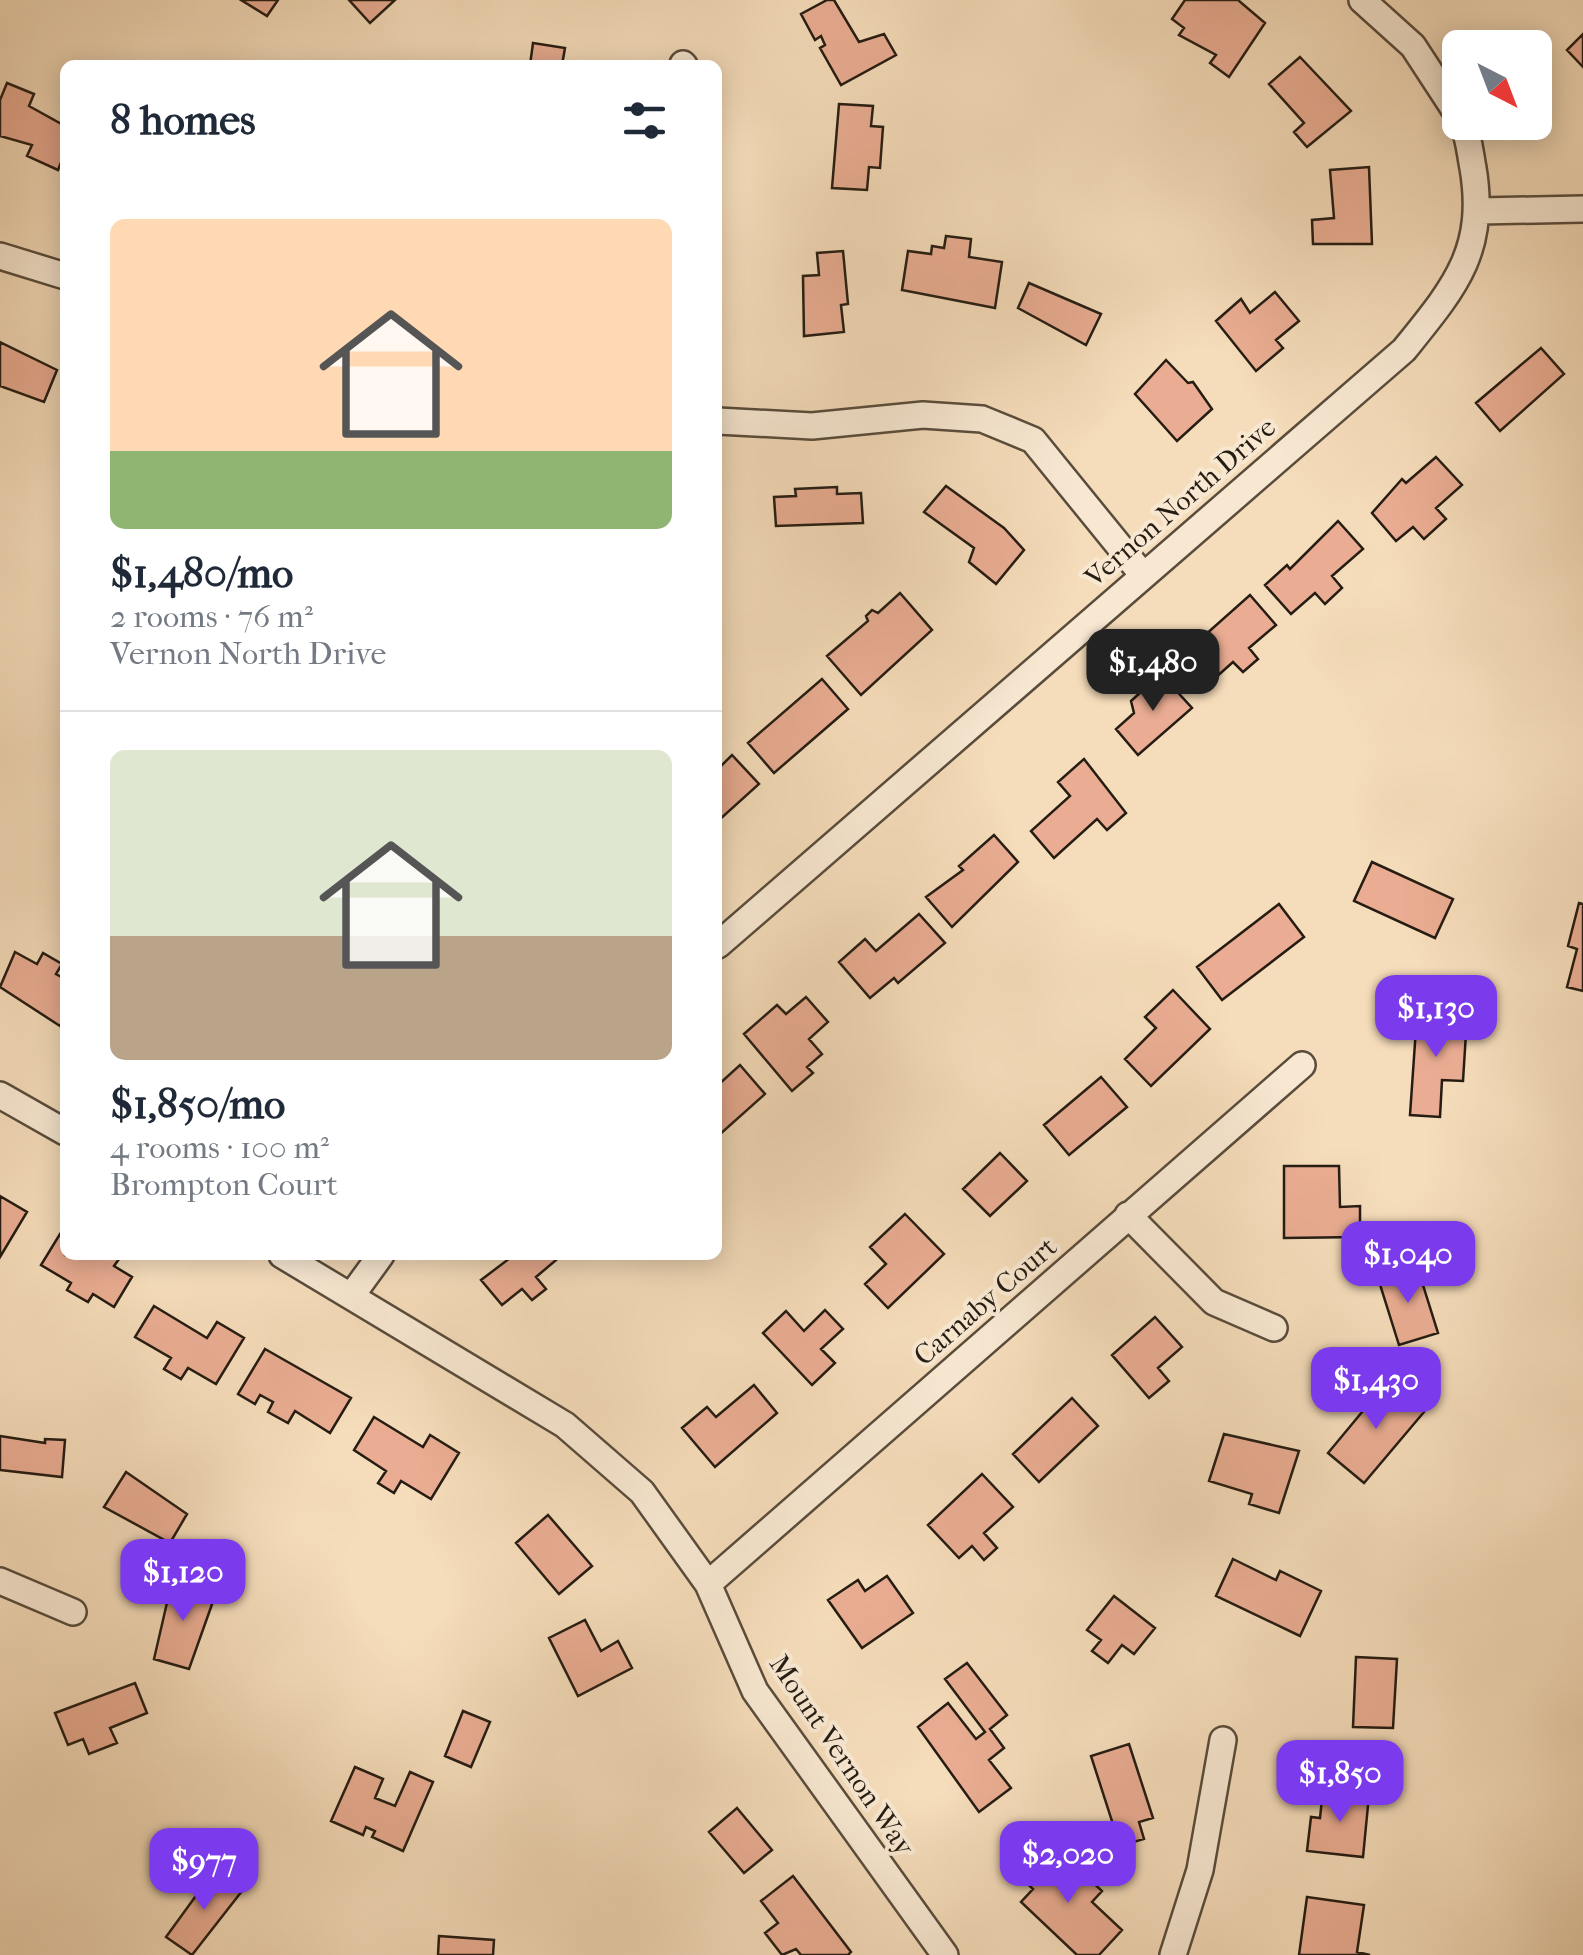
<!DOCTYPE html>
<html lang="en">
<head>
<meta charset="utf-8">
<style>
  :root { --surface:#fff; --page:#f2f2f3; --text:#1f2937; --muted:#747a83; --line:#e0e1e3; --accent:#7c3aed }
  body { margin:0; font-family:"IM FELL French Canon",serif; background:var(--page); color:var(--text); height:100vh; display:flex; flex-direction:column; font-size:38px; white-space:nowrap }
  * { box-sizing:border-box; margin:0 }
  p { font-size:32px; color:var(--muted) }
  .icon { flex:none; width:55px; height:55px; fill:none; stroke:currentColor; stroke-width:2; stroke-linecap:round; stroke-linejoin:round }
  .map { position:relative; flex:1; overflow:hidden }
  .drawer { position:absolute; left:60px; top:60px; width:662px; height:1200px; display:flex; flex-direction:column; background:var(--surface); border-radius:15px; box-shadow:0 5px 25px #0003 }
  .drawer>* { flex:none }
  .needle { width:65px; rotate:138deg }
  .buttons { position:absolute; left:1442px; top:30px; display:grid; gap:20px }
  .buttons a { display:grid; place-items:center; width:110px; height:110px; border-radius:15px; background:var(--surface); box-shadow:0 5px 25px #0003; font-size:50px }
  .price { position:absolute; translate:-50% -85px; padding:0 22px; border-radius:20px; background:var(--accent); color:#fff; font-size:32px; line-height:65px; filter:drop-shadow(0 2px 5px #0008) }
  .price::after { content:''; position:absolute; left:50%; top:60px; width:30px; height:22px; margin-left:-15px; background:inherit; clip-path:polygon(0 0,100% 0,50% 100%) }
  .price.on { background:#222; color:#fff }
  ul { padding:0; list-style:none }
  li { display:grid; align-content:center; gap:20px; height:530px; padding:0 50px }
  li+li { border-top:2px solid var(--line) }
  li span { display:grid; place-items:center; height:310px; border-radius:15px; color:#555 }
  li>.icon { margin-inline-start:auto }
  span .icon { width:180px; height:180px; fill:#fffc; stroke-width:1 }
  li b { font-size:42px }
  h2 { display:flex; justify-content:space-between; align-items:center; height:120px; padding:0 50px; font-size:42px }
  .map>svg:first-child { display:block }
</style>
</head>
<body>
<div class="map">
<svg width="1583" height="1955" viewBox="0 0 1583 1955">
  <rect width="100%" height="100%" fill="#f5dcba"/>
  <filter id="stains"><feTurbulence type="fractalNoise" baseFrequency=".002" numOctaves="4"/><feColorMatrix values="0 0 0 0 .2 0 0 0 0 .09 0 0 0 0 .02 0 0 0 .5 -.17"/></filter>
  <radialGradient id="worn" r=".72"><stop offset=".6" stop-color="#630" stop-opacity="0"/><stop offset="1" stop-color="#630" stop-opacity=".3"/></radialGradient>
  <path fill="#eaad93" stroke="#251c12" stroke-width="2.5" d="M241,0H278L267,16Z
    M349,0H395L370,23Z
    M827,0H834L859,42L884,34L896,55L841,85L820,48L825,45L821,36L815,40L801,14Z
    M1185,0H1238L1265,23L1229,77L1210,63L1216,55L1179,35L1184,28L1172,19Z
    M1583,34V67L1567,50Z
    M533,43L565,48L562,65H530Z
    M1300,57L1351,111L1307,147L1294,132L1304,123L1269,84Z
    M7,83L34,94L29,106L65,126V152L58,170L27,156L32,145L0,136V100Z
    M839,104L873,106L871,126L883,127L880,168L869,167L867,190L832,188Z
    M1369,167L1372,244H1313L1312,220L1334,218L1330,170Z
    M946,236L971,239L969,257L1002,262L995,308L902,290L908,251L931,254L932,246L944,248Z
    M843,251L848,304L841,305L844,332L804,336L803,276L819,275L817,253Z
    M1029,283L1101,314L1086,345L1018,308Z
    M1275,292L1299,321L1276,340L1283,348L1256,371L1216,321L1241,299L1250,313Z
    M0,342L57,370L44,402L0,386Z
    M1541,348L1564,374L1500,431L1476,403Z
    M1166,360L1188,383L1193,382L1212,409L1177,441L1135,394Z
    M1436,457L1462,485L1436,508L1446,519L1424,539L1413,527L1396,541L1372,513L1402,479L1406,483Z
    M946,486L1004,528L1024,550L996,584L969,562L974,548L924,512Z
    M837,487V494L861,493L863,523L776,526L774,497L796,496L795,489Z
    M1338,521L1363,549L1332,576L1342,588L1325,604L1315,593L1291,614L1265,585L1287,565L1290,569Z
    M900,593L932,630L861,695L827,656L868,621L866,616L872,610L878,613Z
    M1250,595L1276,625L1249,648L1258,659L1243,672L1233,662L1204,688L1178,659Z
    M1161,674L1192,708L1138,755L1116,729L1134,713L1131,701Z
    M822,679L848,709L774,773L748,743Z
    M732,755L759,784L718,821V769Z
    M1084,759L1126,813L1107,830L1097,819L1054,858L1031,831L1070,796L1058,782Z
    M994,835L1018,862L952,927L926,897L963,870L959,866Z
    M1372,862L1453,899L1435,938L1354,901Z
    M1579,903L1583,904V991L1567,987L1577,949L1568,946Z
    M1279,904L1304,937L1222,1000L1197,967Z
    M919,914L945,943L898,983L894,978L870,998L839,962L865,939L876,951Z
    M15,952L37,964L43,953L62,964L56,974L65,979V1016L60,1026L0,987Z
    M1173,990L1210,1029L1151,1086L1125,1059L1156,1028L1145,1017Z
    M806,997L828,1022L809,1039L822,1054L807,1067L813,1073L792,1091L744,1034L777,1005L786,1014Z
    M1417,1014L1467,1017L1463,1081L1442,1080L1440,1117L1410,1115Z
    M740,1065L765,1094L718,1136V1085Z
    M1101,1077L1127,1107L1069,1155L1044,1125Z
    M1000,1153L1027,1181L990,1216L963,1189Z
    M1284,1166H1339L1340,1207L1360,1206V1237L1284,1238Z
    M0,1196L27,1212L0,1257Z
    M905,1214L944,1254L888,1308L865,1284L886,1264L870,1247Z
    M60,1234L65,1237V1255L119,1259L114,1266L132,1277L114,1307L93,1294L88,1302L67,1290L71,1283L41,1265Z
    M514,1255H562L536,1277L546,1289L532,1300L522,1289L502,1305L481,1280Z
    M1417,1266L1438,1333L1399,1345L1378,1278Z
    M154,1306L207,1338L217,1322L244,1338L216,1384L188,1368L181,1379L164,1369L171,1358L135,1337Z
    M825,1310L843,1329L821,1349L835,1363L812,1385L763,1333L786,1311L804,1331Z
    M1155,1317L1182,1347L1158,1368L1169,1381L1149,1398L1112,1355Z
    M265,1349L351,1398L330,1433L295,1411L288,1423L268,1412L273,1402L260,1395L255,1404L238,1394Z
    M1387,1382L1424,1412L1364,1483L1328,1453Z
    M754,1385L777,1413L715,1467L682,1428L707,1407L716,1417Z
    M1072,1398L1098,1426L1039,1482L1013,1454Z
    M374,1417L423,1447L430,1435L459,1453L431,1499L401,1481L394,1493L378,1483L386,1471L354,1450Z
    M1224,1434L1299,1451L1279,1513L1249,1504L1252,1494L1209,1481Z
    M0,1436L45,1443V1439L65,1440L62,1477L0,1470Z
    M126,1472L187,1514L170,1543L104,1507Z
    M982,1474L1013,1507L984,1533L997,1548L984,1560L972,1546L959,1558L928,1525Z
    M548,1515L592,1566L559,1594L516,1543Z
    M1233,1559L1276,1580L1280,1571L1321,1591L1300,1636L1216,1596Z
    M887,1576L913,1613L862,1648L828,1600L858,1580L865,1591Z
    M172,1581L216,1593L189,1669L154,1659Z
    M1114,1596L1155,1628L1134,1654L1122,1645L1108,1663L1092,1651L1101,1640L1087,1630Z
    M585,1620L601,1651L618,1641L632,1668L578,1696L549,1638Z
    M1356,1657L1397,1659L1393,1728L1353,1727Z
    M967,1663L1007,1715L990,1729L1004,1748L989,1760L1011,1788L979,1812L918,1727L948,1703L976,1739L985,1732L945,1679Z
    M135,1683L147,1713L110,1728L117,1743L89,1754L83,1739L68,1745L55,1713Z
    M463,1711L490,1722L471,1767L445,1756Z
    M1129,1744L1153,1818L1139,1822L1144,1839L1120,1846L1091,1756Z
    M355,1767L383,1779L375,1798L395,1806L410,1772L433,1782L403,1851L372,1837L375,1831L366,1827L363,1835L331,1821Z
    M1323,1790L1369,1795L1363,1857L1307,1851L1311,1817L1320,1818Z
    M737,1808L772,1850L744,1873L709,1832Z
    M1048,1846L1070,1866L1062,1874L1074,1885L1084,1874L1102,1891L1092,1902L1122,1930L1099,1955H1077L1021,1902L1033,1889L1019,1876Z
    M214,1871L242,1891L192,1955L166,1937Z
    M793,1876L851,1952L848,1955H801L796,1949L782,1955L765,1933L778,1923L761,1901Z
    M1307,1897L1364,1905L1357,1952L1370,1955H1299Z
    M439,1936L494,1940L493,1955H438Z"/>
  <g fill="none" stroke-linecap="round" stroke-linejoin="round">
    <defs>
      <path id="minor" d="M1362,0L1413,46L1460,118
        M683,64L684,65
        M1480,211L1583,209
        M0,256L65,276
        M718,421L812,426L923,415L982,419L1033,440L1142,574
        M718,945L1404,350C1454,288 1487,251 1473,168C1470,153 1469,136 1462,122
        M0,1095L65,1132
        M1128,1215L1214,1302L1274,1328
        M282,1255L565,1425L642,1492L708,1584L755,1691L945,1955
        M352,1295L381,1255
        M0,1581L73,1612
        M708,1584L1302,1065
        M1173,1955L1200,1870L1223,1740"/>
    </defs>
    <use href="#minor" stroke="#594c3c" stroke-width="30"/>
    <use href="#minor" stroke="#f8e8d2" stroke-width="25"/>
  </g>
  <g text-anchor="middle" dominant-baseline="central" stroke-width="8" stroke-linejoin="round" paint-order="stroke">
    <g font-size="28" fill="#251c12" stroke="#f8e8d2">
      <text transform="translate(1180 502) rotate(-41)">Vernon North Drive</text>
      <text transform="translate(985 1301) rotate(-41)">Carnaby Court</text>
      <text transform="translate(842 1755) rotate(56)">Mount Vernon Way</text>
    </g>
  </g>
  <rect width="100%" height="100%" filter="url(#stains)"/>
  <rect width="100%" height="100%" fill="url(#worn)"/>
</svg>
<div class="buttons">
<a><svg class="needle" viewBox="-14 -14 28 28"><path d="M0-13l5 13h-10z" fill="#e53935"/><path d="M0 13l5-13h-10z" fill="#747a83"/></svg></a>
</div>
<b class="price on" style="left:1153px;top:714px">$1,480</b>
<b class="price" style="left:1436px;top:1060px">$1,130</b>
<b class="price" style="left:1408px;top:1306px">$1,040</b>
<b class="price" style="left:1376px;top:1432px">$1,430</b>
<b class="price" style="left:183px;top:1624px">$1,120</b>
<b class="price" style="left:1340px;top:1825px">$1,850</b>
<b class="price" style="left:1068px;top:1906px">$2,020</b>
<b class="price" style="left:204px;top:1913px">$977</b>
<section class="drawer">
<h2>8 homes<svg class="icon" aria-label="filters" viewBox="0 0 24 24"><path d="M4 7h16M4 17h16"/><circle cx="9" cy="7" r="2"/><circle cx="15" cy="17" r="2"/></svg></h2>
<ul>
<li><span style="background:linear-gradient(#ffd9b3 75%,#8fb573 0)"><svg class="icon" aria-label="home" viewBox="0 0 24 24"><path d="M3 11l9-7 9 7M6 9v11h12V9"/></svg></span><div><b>$1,480/mo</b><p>2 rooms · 76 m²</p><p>Vernon North Drive</p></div></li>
<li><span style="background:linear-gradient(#dfe7d0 60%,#b9a48a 0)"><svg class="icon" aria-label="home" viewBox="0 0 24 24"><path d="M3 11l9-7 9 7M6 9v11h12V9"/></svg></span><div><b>$1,850/mo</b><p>4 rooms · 100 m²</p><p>Brompton Court</p></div></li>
</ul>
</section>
</div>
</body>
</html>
